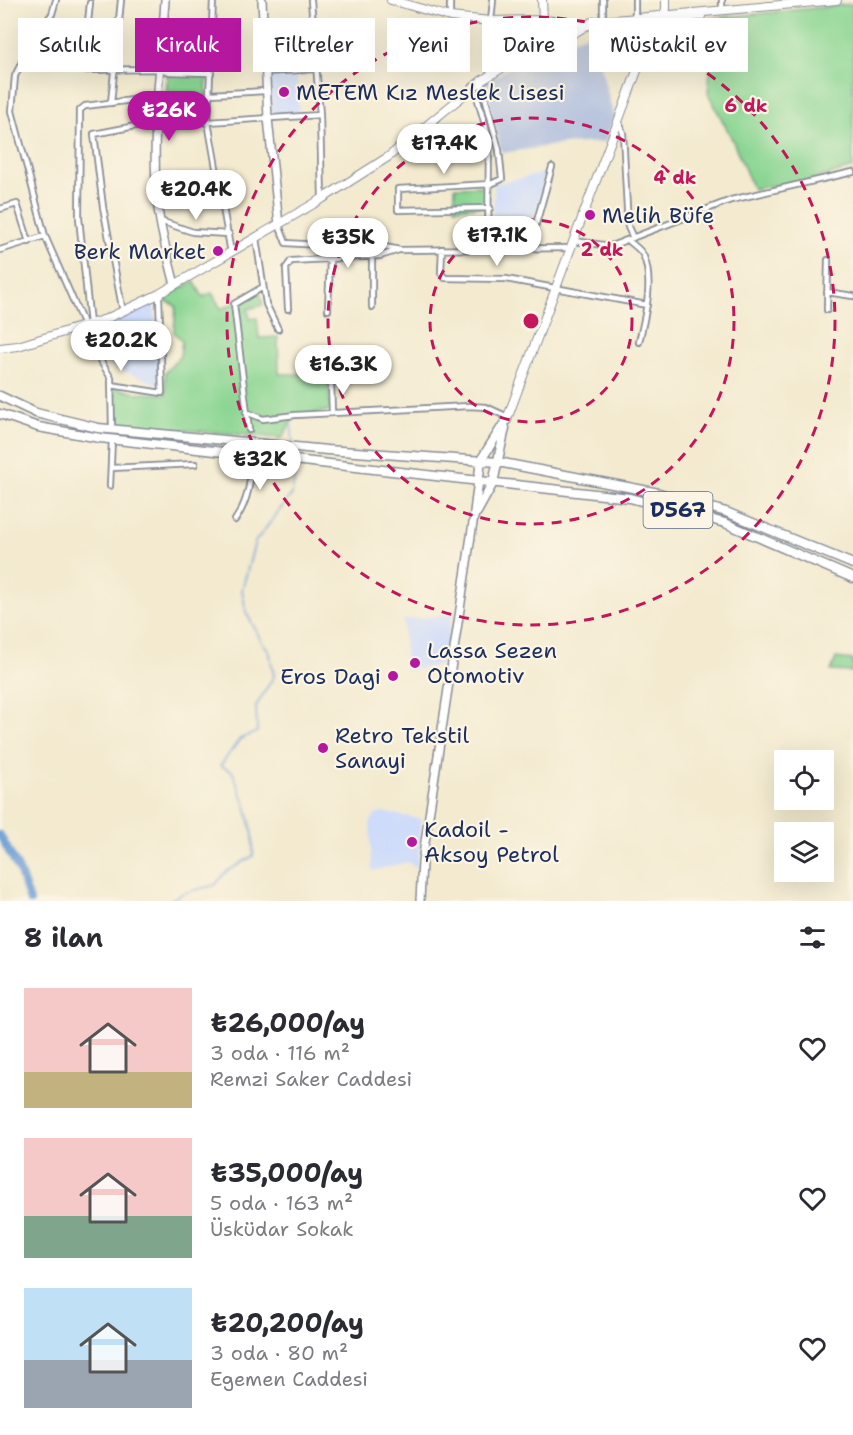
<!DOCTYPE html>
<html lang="tr">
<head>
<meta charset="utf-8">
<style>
  :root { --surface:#fff; --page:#f7f7f7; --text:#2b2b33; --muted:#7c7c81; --accent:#b5179e }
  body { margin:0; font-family:"Shantell Sans",sans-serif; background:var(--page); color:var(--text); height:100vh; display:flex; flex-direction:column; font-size:22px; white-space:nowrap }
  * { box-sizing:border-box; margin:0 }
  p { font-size:20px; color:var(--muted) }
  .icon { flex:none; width:33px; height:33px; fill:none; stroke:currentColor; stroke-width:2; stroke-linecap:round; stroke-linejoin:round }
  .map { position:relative; height:901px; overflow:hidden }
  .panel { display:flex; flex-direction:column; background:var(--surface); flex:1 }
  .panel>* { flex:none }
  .guide { position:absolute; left:18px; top:18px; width:818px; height:54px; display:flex; gap:12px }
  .fabs { position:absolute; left:774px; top:750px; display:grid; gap:12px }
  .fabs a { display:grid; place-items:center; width:60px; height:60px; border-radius:0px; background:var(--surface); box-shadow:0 6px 24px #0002; font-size:30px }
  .price { position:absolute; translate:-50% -51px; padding:0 14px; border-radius:21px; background:#fff; color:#222; font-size:20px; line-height:39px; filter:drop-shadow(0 2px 3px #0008) }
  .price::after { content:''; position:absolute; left:50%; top:36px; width:18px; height:14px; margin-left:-9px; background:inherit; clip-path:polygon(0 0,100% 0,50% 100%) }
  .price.active { background:var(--accent); color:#fff }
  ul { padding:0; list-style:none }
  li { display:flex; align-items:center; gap:18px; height:150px; padding:0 24px }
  li span { display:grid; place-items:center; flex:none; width:168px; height:120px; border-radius:0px; color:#555 }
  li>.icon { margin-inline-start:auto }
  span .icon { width:72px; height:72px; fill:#fffc; stroke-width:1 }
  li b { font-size:26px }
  h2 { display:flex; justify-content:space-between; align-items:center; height:72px; padding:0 24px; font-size:26px }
  .pill { padding:0 21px; border-radius:0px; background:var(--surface); box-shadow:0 6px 24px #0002; font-size:21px; line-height:54px }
  .pill.active { background:var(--accent); color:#fff }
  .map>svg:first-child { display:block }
</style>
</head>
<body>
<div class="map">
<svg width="853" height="901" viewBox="0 0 853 901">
  <rect width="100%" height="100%" fill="#fcf5e5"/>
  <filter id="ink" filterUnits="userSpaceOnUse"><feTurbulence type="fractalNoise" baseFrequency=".0167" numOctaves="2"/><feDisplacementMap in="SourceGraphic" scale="12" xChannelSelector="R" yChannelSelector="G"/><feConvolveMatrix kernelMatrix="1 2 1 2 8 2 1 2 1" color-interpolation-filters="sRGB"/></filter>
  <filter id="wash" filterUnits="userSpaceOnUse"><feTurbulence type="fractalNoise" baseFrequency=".008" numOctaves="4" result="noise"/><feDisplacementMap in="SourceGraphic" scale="24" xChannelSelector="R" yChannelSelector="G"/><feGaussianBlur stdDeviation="1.35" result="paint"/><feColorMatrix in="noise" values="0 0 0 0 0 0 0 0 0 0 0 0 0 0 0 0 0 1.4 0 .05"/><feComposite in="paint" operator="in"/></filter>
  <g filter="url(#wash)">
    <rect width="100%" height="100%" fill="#f3eacf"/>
    <path fill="#cedbfa" d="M296,69L299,113L272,115L269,71Z
      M545,173L534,217L493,219L494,184Z
      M154,300L160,385L113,367L94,329Z
      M455,614L451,619L446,663L406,671L403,620Z
      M382,812L422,819L417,868L407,862L372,871L370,823L375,815Z"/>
    <path fill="#b9c5de" d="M592,34L614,117L605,142L563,144L502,153L484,83L521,61L582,36Z"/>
    <path fill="#8ad592" stroke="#528278" stroke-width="1.5" d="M853,4V168L814,179L753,189L733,141L708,93L711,59L708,19Z
      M167,74L207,76L205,119L166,118Z
      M488,186L487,206L455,208V187Z
      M194,281L203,297L212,293L221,309L260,292L263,305L248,309L250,319L257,318L259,338L278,337L279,374H328L330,408L328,411L294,417L282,438L114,424L113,387L135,393L166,394L165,373L180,356L182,341L174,332L176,306L162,299Z
      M836,658L853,660V672L831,671Z"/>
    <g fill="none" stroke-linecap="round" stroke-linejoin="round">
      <path stroke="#6a9dd5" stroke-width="1.5" d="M291,424L293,442
        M169,901L183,893L215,885L226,872L253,856V835L246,806L232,771L220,766L240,739L257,732L256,706L274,676L269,650L263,644L246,612L242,590L255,542L292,494L297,464"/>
      <path stroke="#6a9dd5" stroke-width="8" d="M0,835L19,870L30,901"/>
    </g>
  </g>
  <g filter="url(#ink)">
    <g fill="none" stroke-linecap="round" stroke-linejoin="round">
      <defs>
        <path id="street" d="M56,0L52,14L33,39L15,76L12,111L45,236L97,355L111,378L112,429
          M213,0L208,122L231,253
          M311,0L320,115L322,199
          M603,0V19
          M635,0V17
          M90,3L83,70L161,69L170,72L211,73
          M722,10V0
          M450,17V0
          M491,21L493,0
          M266,72L316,69
          M481,81L499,150L502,179L491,184L398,189V210L490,208
          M474,86L489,139L488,249
          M210,94L266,91
          M111,103L121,0
          M619,122L623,133L628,227L633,238
          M0,209L17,204L29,242
          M160,221L193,232L229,234
          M279,225L286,243L319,245L350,240L400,250L571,248
          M256,238L266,304L278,329
          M628,240C633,245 642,250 644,257C654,283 645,316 639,342
          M574,241L611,246L731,200L853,172
          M442,249L441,273L445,278L506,279L647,305
          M529,249L552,167
          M0,250L45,236
          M372,257V307
          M827,292L853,296
          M288,309L286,268L291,261L380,256L399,250
          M328,310L330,259
          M827,310L828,260
          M123,312L103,207L94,134L156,122H208L320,115
          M90,324L79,218L80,110L85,106L157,97
          M331,381L332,413
          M111,385L162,393L159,295
          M246,412L263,419L295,415L469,406L486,407L508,417
          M249,430L234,304L263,287
          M111,468L195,464
          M110,486L112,439
          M235,520C249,501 252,478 251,454"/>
        <path id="secondary" d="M165,0C161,69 150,139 158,208C161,234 169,260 175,285
          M262,0L268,118L279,225
          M420,901L422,862L474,516"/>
        <path id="primary" d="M391,0L450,17L491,21L543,20L597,26L701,16
          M542,0L543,20
          M666,0V9
          M639,22L648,31L646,44
          M659,40L666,33L689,20
          M653,45L667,18
          M0,348L18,346L106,319L159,294L322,199L388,157L481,81L523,55L571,35L592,22L837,0
          M507,419L644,52L664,13"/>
        <path id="highway" d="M0,396L36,413L98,428L327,450L498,462L659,493L726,512L853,564
          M0,414L38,427L100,438L630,498L725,523L853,578
          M477,512L493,483L505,428
          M474,516L481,460L507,419"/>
      </defs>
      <use href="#street" stroke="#878c96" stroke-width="8"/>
      <use href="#secondary" stroke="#878c96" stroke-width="10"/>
      <use href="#primary" stroke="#878c96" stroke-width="10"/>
      <use href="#highway" stroke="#878c96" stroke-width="11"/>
      <use href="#street" stroke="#fff" stroke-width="4.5"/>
      <use href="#secondary" stroke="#fff" stroke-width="7"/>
      <use href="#primary" stroke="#fff" stroke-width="8"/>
      <use href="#highway" stroke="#fff" stroke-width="8"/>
    </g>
  </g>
  <g fill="none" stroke="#c2185b" stroke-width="3" stroke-dasharray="10 8">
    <circle cx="531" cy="321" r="101"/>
    <circle cx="531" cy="321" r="203"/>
    <circle cx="531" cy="321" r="304"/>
  </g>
  <g fill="#b5179e" stroke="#fcf5e5" stroke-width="2">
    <circle cx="284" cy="92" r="6"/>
    <circle cx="590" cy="215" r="6"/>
    <circle cx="218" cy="251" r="6"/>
    <circle cx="415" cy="663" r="6"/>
    <circle cx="393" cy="676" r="6"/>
    <circle cx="323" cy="748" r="6"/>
    <circle cx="412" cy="842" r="6"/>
  </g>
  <g text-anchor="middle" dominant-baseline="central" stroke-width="4.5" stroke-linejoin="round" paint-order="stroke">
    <rect fill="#fcf5e5" stroke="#5e6a86" stroke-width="1.5" x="643.5" y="492" width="69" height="36" rx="4.5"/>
    <g font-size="21" font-weight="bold" fill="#1b2f5e">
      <text x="678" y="510">D567</text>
    </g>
    <g font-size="22" fill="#1b2f5e" stroke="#fcf5e5" text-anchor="start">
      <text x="296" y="92">METEM Kız Meslek Lisesi</text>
      <text x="602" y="215">Melih Büfe</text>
      <text x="206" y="251" text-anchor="end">Berk Market</text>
      <text x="427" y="650">Lassa Sezen<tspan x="427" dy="25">Otomotiv</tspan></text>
      <text x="381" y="676" text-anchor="end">Eros Dagi</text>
      <text x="335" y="735">Retro Tekstil<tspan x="335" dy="25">Sanayi</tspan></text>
      <text x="424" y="829">Kadoil -<tspan x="424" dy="25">Aksoy Petrol</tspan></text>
    </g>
  </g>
  <circle cx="531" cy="321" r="9" fill="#c2185b" stroke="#fcf5e5" stroke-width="3"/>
  <g font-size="18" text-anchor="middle" font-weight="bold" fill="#c2185b" stroke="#fcf5e5" stroke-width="4.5" stroke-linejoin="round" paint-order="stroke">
    <text x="746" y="112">6 dk</text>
    <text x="675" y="184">4 dk</text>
    <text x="602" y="256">2 dk</text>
  </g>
</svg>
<div class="fabs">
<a><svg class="icon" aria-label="locate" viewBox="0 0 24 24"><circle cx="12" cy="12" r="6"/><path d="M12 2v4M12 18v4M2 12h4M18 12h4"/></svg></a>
<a><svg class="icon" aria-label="layers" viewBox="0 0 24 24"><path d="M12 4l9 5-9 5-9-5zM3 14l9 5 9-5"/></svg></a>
</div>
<b class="price active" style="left:169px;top:142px">₺26K</b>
<b class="price" style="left:444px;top:175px">₺17.4K</b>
<b class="price" style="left:196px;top:221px">₺20.4K</b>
<b class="price" style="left:497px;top:267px">₺17.1K</b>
<b class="price" style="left:348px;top:269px">₺35K</b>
<b class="price" style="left:121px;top:372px">₺20.2K</b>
<b class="price" style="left:343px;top:396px">₺16.3K</b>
<b class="price" style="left:260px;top:491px">₺32K</b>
<div class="guide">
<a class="pill">Satılık</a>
<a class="pill active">Kiralık</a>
<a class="pill">Filtreler</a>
<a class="pill">Yeni</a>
<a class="pill">Daire</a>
<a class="pill">Müstakil ev</a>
</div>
</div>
<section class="panel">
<h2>8 ilan<svg class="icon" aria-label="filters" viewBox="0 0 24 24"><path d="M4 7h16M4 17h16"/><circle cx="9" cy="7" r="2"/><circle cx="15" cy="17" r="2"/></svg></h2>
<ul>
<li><span style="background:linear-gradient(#f6c9c9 70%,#c2b280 0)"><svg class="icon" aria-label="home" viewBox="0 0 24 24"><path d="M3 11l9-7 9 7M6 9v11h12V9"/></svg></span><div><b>₺26,000/ay</b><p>3 oda · 116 m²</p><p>Remzi Saker Caddesi</p></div><svg class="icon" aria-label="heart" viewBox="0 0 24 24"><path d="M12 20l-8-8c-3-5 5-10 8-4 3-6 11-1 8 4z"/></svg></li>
<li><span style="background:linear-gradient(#f6c9c9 65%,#7fa58c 0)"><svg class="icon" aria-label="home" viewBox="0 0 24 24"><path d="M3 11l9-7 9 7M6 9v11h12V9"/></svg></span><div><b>₺35,000/ay</b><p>5 oda · 163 m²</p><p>Üsküdar Sokak</p></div><svg class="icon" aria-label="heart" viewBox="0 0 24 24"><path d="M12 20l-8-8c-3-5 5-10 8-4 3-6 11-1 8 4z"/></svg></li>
<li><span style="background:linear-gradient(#bfe0f5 60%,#9aa5b1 0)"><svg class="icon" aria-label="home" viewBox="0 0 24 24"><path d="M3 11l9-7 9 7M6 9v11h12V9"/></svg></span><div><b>₺20,200/ay</b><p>3 oda · 80 m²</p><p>Egemen Caddesi</p></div><svg class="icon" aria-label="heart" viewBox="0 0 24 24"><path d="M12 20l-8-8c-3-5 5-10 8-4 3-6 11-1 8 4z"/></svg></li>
</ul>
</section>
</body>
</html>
